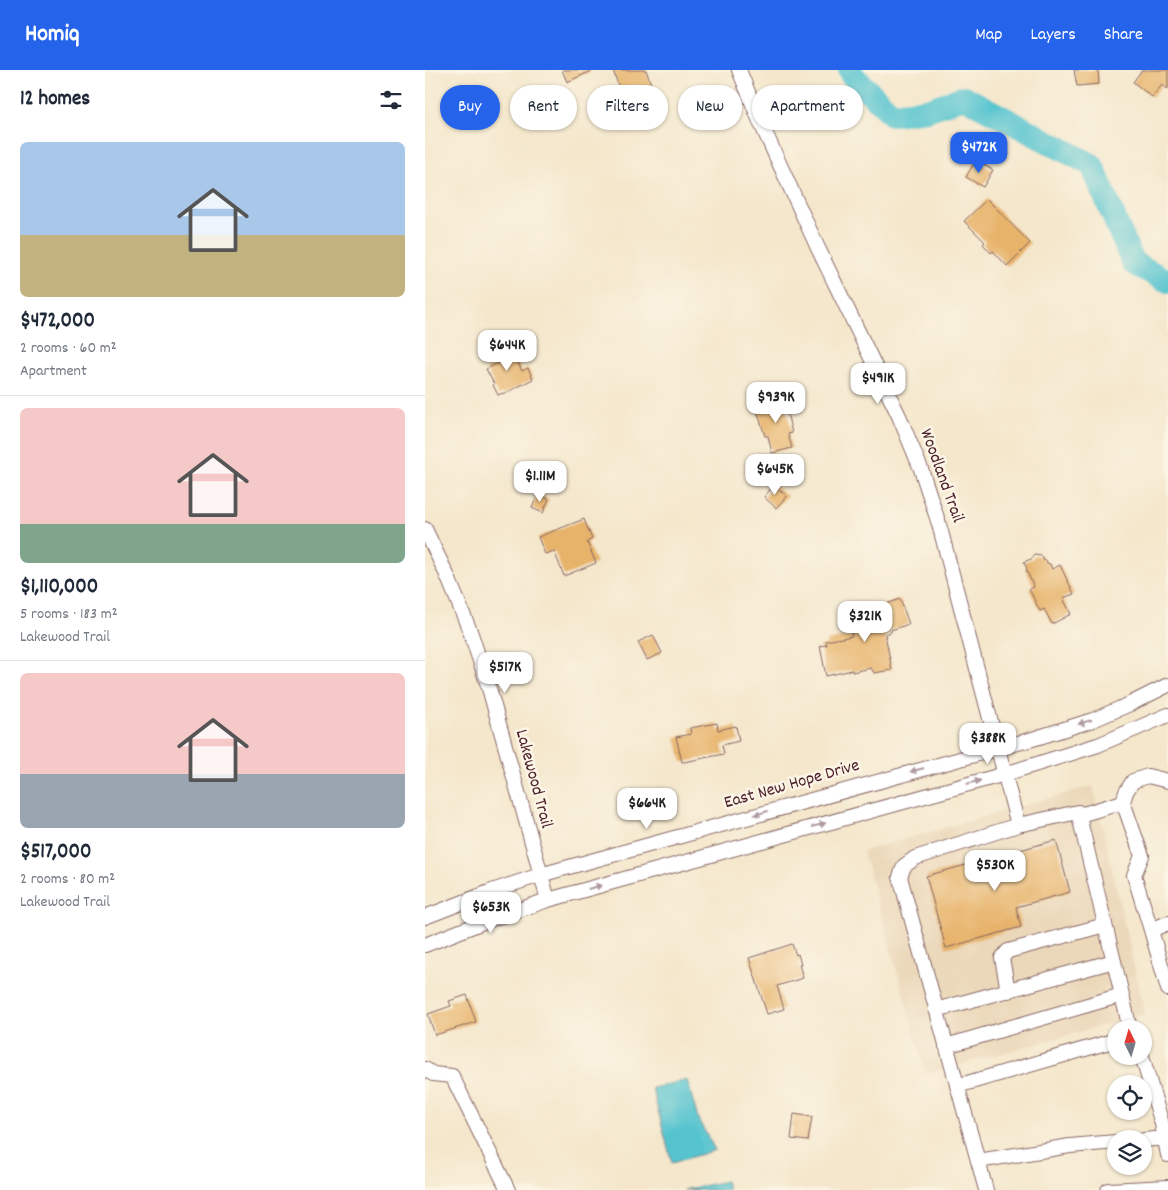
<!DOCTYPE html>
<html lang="en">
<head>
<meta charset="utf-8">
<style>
  :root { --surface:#fff; --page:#f6f6f7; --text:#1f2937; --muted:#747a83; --line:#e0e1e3; --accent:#2563eb }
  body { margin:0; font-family:Dekko,sans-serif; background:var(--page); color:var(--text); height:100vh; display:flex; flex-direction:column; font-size:19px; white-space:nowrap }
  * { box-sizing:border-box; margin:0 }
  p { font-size:16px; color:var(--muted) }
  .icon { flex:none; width:28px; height:28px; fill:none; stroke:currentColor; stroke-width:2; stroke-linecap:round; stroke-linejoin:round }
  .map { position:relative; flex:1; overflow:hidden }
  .sheet { display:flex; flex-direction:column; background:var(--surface); width:425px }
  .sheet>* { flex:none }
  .top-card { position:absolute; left:15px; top:15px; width:475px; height:45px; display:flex; gap:10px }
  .needle { width:32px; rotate:355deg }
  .fabs { position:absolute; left:682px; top:950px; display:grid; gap:10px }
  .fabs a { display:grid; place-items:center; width:45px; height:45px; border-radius:50%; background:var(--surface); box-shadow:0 1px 4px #0004; font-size:25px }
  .price { position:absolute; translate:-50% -42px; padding:0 11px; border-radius:10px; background:#fff; color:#222; font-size:16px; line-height:32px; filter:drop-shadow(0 1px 2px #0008) }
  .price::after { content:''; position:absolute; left:50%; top:30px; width:15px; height:11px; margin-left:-8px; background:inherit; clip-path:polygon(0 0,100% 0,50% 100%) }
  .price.selected { background:var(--accent); color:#fff }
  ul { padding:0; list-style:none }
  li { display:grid; align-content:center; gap:10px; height:265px; padding:0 20px }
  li+li { border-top:1px solid var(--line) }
  li span { display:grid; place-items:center; height:155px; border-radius:8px; color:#555 }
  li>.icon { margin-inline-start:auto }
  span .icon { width:90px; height:90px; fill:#fffc; stroke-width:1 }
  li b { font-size:21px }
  h2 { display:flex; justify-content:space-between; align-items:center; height:60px; padding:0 20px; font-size:21px }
  .tag { padding:0 18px; border-radius:22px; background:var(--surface); box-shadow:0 1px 4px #0004; font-size:18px; line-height:45px }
  .tag.selected { background:var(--accent); color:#fff }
  header { display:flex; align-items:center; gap:30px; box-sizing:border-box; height:70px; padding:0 25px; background:var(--accent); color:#fff }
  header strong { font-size:24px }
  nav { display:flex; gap:28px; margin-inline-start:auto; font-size:18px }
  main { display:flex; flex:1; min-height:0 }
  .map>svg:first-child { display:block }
</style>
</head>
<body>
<header>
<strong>Homiq</strong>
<nav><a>Map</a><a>Layers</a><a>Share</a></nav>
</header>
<main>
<section class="sheet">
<h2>12 homes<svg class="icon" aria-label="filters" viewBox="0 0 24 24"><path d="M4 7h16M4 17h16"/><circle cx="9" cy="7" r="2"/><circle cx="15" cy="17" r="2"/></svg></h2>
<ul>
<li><span style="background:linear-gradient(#a9c7e8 60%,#c2b280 0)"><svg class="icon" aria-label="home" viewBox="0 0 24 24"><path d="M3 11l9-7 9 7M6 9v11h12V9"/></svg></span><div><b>$472,000</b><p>2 rooms · 60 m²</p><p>Apartment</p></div></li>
<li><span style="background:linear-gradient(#f6c9c9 75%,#7fa58c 0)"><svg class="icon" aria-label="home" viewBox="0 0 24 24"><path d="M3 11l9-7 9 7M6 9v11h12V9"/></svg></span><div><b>$1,110,000</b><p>5 rooms · 183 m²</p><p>Lakewood Trail</p></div></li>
<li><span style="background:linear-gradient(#f6c9c9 65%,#9aa5b1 0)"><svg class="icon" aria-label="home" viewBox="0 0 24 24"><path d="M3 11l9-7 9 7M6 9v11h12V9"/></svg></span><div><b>$517,000</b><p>2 rooms · 80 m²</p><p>Lakewood Trail</p></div></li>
</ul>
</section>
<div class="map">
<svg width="743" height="1120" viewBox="0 0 743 1120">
  <rect width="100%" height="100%" fill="#fcf5e5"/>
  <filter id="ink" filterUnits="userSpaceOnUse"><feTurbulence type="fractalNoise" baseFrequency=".02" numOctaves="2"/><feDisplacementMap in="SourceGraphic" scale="10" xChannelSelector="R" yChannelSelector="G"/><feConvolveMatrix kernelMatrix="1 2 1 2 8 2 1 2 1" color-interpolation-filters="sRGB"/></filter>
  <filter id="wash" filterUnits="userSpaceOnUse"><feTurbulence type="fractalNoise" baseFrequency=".0096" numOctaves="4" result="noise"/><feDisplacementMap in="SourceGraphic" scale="20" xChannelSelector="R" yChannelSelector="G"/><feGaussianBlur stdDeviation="1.12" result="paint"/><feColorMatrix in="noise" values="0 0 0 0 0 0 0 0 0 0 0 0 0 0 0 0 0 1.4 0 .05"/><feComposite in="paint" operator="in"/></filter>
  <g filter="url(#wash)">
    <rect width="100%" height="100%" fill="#f4e7cc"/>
    <path fill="#ebd8ba" d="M668,716L720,944L501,1004L438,781Z"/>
    <path fill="#57c4cf" stroke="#50727d" d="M262,1010L273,1049L290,1080L247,1093L227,1018Z
      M301,1111L303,1120H258Z"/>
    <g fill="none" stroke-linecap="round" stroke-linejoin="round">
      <path stroke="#57c4cf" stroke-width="24" d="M425,0L426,4L467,44L502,40L539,27L667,95L708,193L743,211"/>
    </g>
    <g id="blocks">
      <path fill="#e7b36a" d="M137,0H169L142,12Z
        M188,0H221L227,17H230L235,30L230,32L234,43L217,49V47L210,49V47L204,49L202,43L199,44L193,26L196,24Z
        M649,0H673L674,14L652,16Z
        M717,0H743V19L737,15L727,27L708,12Z
        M551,90L568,100L558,117L541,107Z
        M562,129L605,173L582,196L568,181L566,183L558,174L560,172L539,151Z
        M83,274L97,301L103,298L108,309L79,324L78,323L73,325L68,315L69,314L61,299L74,293L68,281Z
        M358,327L367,363L363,364L367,378L347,383L343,366H340L332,340L337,339L336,333Z
        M349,415L362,426L351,438L339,427Z
        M113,424L124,429L118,443L107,438Z
        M159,449L167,469L162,472L171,493L139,506L129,481L120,484L113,467Z
        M609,485L617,486L619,491L621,490L622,493L625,494L627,499L635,495L649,524L638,528L646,544L627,554L619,539L615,541L604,519L609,517L601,500L602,499L599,492L608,488Z
        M475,529L484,554L466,560V562L460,564L467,600L449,603L446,598L427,602V600L401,606L395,576L402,575L401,571L427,566L425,556L448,549L445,540Z
        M228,565L237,583L222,590L213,572Z
        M292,653L293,660L311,656L314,671L297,675L299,684L259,692H257L251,667L266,664L265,658Z
        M631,770L645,822L591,837L596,857L521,878L501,806Z
        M367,874L371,885L373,884L376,894H374L378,908L352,916L359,939L342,944L324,888Z
        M42,925L51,952L10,965L3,944L26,936L24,931Z
        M369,1044L387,1047L383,1071L366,1069Z"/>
    </g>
  </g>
  <g filter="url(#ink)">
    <use href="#blocks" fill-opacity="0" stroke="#866563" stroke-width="1"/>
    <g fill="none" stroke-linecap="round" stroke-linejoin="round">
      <defs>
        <path id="minor" d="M314,0L334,49L392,176L474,346L496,399L514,454L593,755L490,788L479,796L475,807L561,1120
          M0,459L22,505L45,561L64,618L123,830
          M698,732L701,722L708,711L723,706L743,711
          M655,745L698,732L717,786L709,805L726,860
          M0,847L67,821L115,805L611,668L668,650L705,634L743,615
          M743,853L726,860L743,919
          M0,875L58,852L123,830L580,704L673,675L743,645
          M583,921L577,888L583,881L680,855
          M697,925L705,959
          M511,940L689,891
          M521,976L697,925L653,742L593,755
          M717,986L737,1054L743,1085
          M0,999L8,1004L27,1006L83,1120
          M532,1016L691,970
          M719,1070L740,1068
          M553,1091L645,1076L691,1072
          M683,1120L743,1117"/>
      </defs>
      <use href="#minor" stroke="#866563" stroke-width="16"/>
      <use href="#minor" stroke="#fff" stroke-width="14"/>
    </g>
    <defs><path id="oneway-solid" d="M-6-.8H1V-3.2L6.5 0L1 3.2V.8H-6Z" transform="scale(1.25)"/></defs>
    <g fill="#ae9aa0">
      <use href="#oneway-solid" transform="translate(660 652) rotate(162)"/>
      <use href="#oneway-solid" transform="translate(492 700) rotate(165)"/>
      <use href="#oneway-solid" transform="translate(549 712) rotate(-15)"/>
      <use href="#oneway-solid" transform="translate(336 743) rotate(164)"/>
      <use href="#oneway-solid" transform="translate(394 755) rotate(-16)"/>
      <use href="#oneway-solid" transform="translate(170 817) rotate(-15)"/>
    </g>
  </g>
  <g text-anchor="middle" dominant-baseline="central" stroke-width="5" stroke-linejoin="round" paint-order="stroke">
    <g font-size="18" fill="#4a1f2b" stroke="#fcf5e5">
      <text transform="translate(516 406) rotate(70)">Woodland Trail</text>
      <text transform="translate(108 709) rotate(75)">Lakewood Trail</text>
      <text transform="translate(367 715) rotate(-16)">East New Hope Drive</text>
    </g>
  </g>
</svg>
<div class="fabs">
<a><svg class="needle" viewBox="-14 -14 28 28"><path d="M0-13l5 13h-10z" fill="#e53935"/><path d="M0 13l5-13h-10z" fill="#747a83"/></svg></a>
<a><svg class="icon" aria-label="locate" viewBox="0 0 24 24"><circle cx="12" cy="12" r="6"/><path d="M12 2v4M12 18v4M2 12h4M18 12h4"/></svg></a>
<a><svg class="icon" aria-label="layers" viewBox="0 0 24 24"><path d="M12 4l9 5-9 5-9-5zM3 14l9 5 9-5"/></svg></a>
</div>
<b class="price selected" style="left:554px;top:104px">$472K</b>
<b class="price" style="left:82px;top:302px">$644K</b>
<b class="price" style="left:453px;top:335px">$491K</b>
<b class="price" style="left:351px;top:354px">$939K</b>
<b class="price" style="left:350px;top:426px">$645K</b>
<b class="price" style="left:115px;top:433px">$1.11M</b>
<b class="price" style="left:440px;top:573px">$321K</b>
<b class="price" style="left:80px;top:624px">$517K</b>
<b class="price" style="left:563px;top:695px">$388K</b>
<b class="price" style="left:222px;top:760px">$664K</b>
<b class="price" style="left:570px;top:822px">$530K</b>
<b class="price" style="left:66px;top:864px">$653K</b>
<div class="top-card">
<a class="tag selected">Buy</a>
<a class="tag">Rent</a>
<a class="tag">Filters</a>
<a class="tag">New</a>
<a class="tag">Apartment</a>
</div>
</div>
</main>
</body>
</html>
